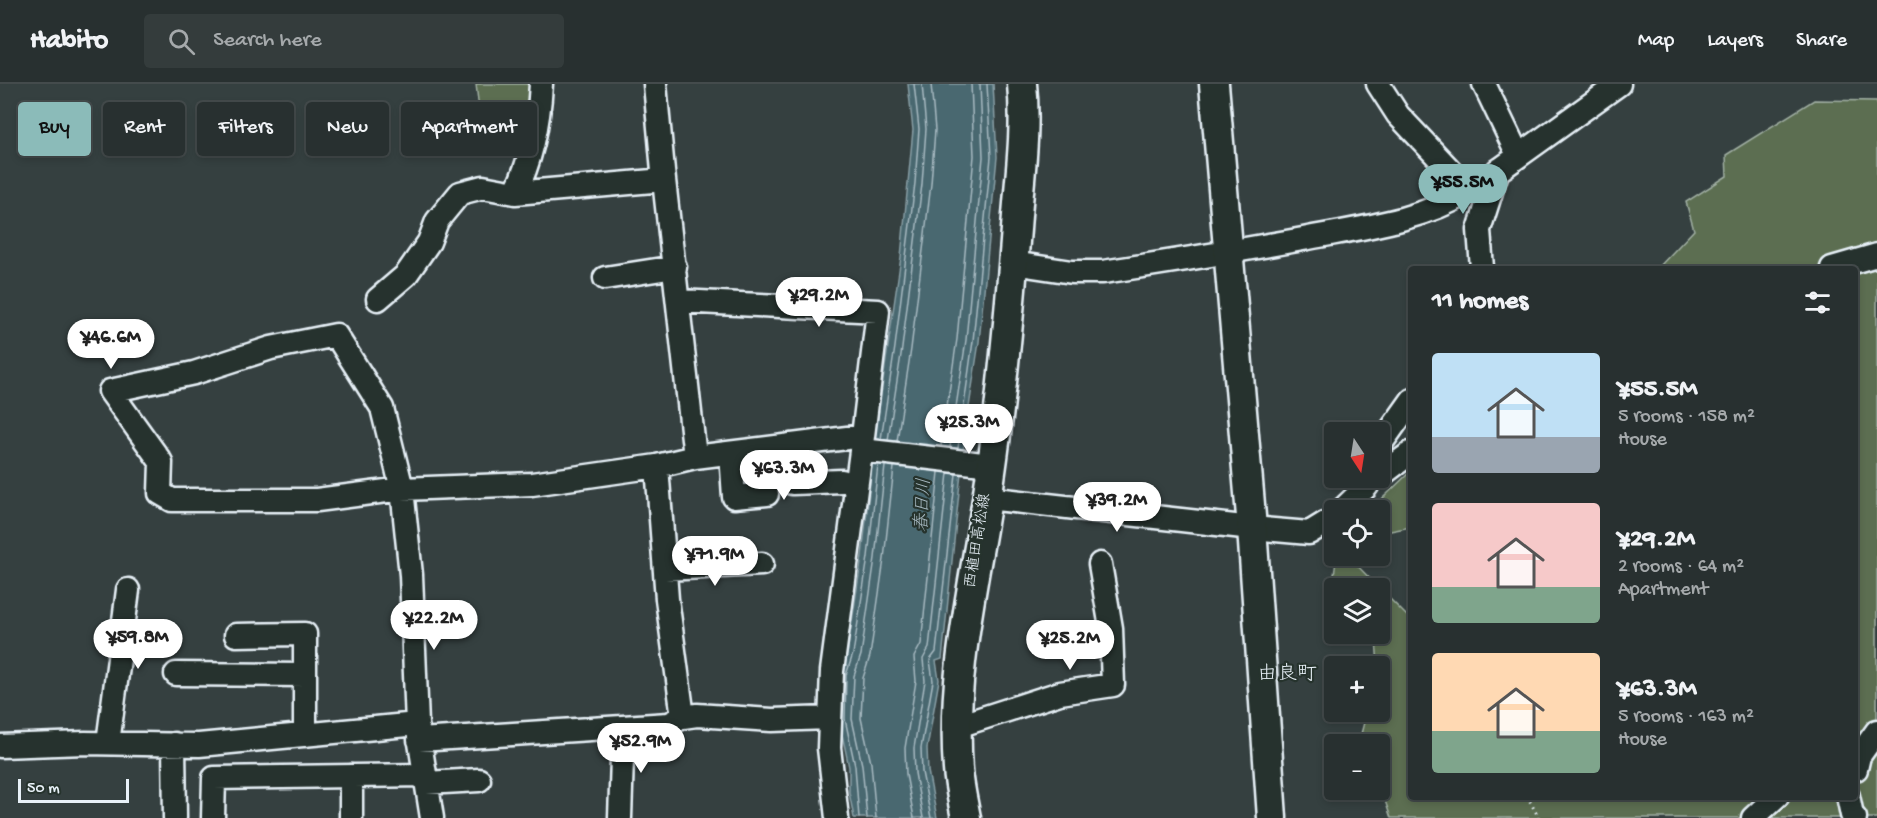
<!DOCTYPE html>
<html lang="en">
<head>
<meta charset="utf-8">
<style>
  :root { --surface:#283030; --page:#343c3c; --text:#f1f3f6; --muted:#a5a9ab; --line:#444b4c; --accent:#8bbbb9 }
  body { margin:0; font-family:"Gochi Hand","Klee One",sans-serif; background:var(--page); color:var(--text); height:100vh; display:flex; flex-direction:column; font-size:22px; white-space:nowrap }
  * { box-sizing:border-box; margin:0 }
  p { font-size:20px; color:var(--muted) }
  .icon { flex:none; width:33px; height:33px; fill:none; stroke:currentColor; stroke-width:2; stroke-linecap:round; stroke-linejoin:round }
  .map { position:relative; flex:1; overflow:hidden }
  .side { position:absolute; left:1408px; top:182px; width:450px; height:534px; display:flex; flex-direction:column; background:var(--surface); border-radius:6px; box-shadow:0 3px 9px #0003,0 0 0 2px var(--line) }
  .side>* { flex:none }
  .guide { position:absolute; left:18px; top:18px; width:570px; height:54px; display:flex; gap:12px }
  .needle { width:39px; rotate:168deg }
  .buttons { position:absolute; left:1324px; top:338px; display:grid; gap:12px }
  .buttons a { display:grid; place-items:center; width:66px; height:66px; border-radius:6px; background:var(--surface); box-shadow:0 3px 9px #0003,0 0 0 2px var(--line); font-size:30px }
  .scale { position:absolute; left:18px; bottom:15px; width:111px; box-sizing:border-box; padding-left:6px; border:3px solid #e8f1f8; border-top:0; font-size:16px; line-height:21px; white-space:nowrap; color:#e8f1f8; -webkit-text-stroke:4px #26332d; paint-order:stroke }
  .price { position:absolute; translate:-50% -51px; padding:0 14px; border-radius:21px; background:#fff; color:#222; font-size:20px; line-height:39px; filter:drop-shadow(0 2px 3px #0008) }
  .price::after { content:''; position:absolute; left:50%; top:36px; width:18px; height:14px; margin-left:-9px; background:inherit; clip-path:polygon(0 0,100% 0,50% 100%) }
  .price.active { background:var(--accent); color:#111 }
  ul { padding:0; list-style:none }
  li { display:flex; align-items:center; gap:18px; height:150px; padding:0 24px }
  li span { display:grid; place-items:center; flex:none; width:168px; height:120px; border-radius:6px; color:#555 }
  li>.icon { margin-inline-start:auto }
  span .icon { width:72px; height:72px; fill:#fffc; stroke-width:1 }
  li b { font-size:26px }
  h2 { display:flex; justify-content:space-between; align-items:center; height:72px; padding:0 24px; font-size:26px }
  .chip { padding:0 21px; border-radius:6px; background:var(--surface); box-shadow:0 3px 9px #0003,0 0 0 2px var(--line); font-size:21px; line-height:54px }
  .chip.active { background:var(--accent); color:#111 }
  header { display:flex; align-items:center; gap:36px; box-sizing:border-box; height:84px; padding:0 30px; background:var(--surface); border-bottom:2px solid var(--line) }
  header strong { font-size:28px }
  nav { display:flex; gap:33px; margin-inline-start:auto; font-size:21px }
  .search { width:420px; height:54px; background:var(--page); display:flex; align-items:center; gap:15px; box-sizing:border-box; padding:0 21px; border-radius:6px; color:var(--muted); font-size:22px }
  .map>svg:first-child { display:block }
</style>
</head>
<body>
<header>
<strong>Habito</strong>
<div class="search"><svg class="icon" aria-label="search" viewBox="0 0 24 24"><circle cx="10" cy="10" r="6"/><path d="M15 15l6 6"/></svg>Search here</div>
<nav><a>Map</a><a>Layers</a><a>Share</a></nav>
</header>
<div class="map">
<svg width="1877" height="734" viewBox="0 0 1877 734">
  <rect width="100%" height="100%" fill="#354040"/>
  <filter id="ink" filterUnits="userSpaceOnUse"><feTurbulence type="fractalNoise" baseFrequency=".0167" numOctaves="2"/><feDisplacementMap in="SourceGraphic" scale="12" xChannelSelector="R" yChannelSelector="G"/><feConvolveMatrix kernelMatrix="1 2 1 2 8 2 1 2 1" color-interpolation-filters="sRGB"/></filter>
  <g filter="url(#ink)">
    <path fill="#5b6e51" stroke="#a2b0a4" stroke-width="1.5" d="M476,0H537L530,30L510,28L502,30L501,43L481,42Z
      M1814,16L1877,17V734H1391L1380,702V660H1365L1361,650L1367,627H1380V582H1378L1376,555L1349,549H1380V505L1408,533L1411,527L1412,712H1856V184H1658L1694,146L1686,118L1727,92L1726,71Z
      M1411,387V443L1380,449L1379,426L1382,415Z
      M1337,471H1347L1379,504H1335V546L1326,544Z"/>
    <path fill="#496870" stroke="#899fa6" stroke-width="1.5" d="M908,0H993L997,73L979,258L965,349L942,575L936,577L939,596L927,664L928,687L937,734H854L849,708V683L839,636L840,589L847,570L862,472L876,345L901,173L913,46Z"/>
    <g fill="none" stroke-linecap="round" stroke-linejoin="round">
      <path stroke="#a8bac2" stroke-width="1.5" d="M881,355L895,263L915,99L919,45L914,0
        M888,356L902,264L922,100L926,45L922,0
        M897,357L911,265L931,100L935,46L931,0
        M941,362L957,255L974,72L971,0
        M950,363L966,256L983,73L980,0
        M958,364L973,257L991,73L987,0
        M859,734L855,682L845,635L846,591L853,570L868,473L878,381
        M867,734L862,681L852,635L854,592L861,571L875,474L885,382
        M876,734L871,679L861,634L863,594L870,572L884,475L894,383
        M914,734L906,690L905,664L916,597L914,573L921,560L939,388
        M923,734L915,689L914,664L925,597L923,575L929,564L948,389
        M931,734L922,688L921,664L933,597L930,576L936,568L956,390"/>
      <defs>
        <path id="minor" d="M655,0L663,87L695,373
          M1378,0L1398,31L1470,107
          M1484,0L1518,71
          M515,109C532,75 539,38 541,0
          M1013,179L1072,188H1103C1170,178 1236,167 1303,155C1360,144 1420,137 1470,107L1619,0
          M1482,184L1479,146L1498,86
          M1832,184L1877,171
          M605,194L675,183
          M378,215L406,191L429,158L437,137L460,109L483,103L515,109L664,96
          M679,217L878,227L863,352
          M790,361L792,399L842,397
          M1380,361L1412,316
          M862,366L991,381
          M731,369L734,413L767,410
          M657,382L667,515L683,633
          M1380,392L1412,368
          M987,414L1252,444L1309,449L1335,433
          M1342,426L1367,402L1368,393
          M665,485L762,480
          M236,551L305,550V651
          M176,590L305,591
          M958,642L1060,609L1113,601L1111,544L1100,480
          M419,656L669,640L683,633L697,631L772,636L829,634
          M108,659L128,506
          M174,660L175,734
          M0,662L85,659L199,661L417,640
          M1856,685L1859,672L1877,647
          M351,692V734
          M426,699L479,696
          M1848,712L1852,731L1855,734
          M213,734L214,694L425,691
          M432,734L417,640L411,491L402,405L382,324L336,251L271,264L194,289L110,307L161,378L160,409L172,416H317L402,405L532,400L657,382L695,373L863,352L832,587L829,664L837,734
          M620,734L623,644
          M1753,734L1777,712"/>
        <path id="major" d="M1214,0L1252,444L1272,734
          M966,734C963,718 959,701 958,685C951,594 973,504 987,415C1001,326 1009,235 1016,145C1019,97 1027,48 1022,0"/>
      </defs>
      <use href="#minor" stroke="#e8f1f8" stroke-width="27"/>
      <use href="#major" stroke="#e8f1f8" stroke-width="33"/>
      <path stroke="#e8f1f8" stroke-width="3" stroke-dasharray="1.5 4.5" stroke-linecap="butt" d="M1527,712L1539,734"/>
      <use href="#minor" stroke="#26332d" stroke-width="22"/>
      <use href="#major" stroke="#26332d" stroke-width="28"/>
    </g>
  </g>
  <g text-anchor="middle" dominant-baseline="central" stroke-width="4.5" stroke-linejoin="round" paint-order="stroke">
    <g font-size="16" fill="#e8f1f8" stroke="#26332d">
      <text transform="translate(979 457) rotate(-81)">西植田高松線</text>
    </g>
    <g font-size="18" font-style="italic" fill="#a8bac2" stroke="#26332d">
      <text transform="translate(924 421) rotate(-87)">春日川</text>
    </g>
    <g font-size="20" fill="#e8f1f8" stroke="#26332d">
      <text x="1287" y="591">由良町</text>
    </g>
  </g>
</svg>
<div class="buttons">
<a><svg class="needle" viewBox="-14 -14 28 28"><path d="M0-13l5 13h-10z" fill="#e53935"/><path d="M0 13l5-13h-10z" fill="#a5a9ab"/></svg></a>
<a><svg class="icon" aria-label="locate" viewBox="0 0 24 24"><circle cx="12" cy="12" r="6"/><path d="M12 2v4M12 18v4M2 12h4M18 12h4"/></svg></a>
<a><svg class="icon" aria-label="layers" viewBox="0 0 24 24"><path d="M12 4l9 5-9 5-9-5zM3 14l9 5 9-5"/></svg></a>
<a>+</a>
<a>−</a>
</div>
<div class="scale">50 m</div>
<b class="price active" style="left:1463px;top:131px">¥55.5M</b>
<b class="price" style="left:819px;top:244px">¥29.2M</b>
<b class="price" style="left:111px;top:286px">¥46.6M</b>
<b class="price" style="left:969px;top:371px">¥25.3M</b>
<b class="price" style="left:784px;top:417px">¥63.3M</b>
<b class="price" style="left:1117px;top:449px">¥39.2M</b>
<b class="price" style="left:715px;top:503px">¥71.9M</b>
<b class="price" style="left:434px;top:567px">¥22.2M</b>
<b class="price" style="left:138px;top:586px">¥59.8M</b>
<b class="price" style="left:1070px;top:587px">¥25.2M</b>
<b class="price" style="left:641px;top:690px">¥52.9M</b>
<div class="guide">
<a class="chip active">Buy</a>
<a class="chip">Rent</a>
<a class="chip">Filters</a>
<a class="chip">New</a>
<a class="chip">Apartment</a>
</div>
<section class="side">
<h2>11 homes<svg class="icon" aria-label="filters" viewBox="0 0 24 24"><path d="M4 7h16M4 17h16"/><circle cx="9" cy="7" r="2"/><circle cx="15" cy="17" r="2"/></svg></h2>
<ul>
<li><span style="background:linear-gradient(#bfe0f5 70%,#9aa5b1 0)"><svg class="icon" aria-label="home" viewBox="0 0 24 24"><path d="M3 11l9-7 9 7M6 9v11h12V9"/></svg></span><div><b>¥55.5M</b><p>5 rooms · 158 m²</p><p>House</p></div></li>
<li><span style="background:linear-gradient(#f6c9c9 70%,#7fa58c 0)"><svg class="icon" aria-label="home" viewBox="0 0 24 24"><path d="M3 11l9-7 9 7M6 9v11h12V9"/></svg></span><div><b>¥29.2M</b><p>2 rooms · 64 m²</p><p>Apartment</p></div></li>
<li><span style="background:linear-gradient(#ffd9b3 65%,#7fa58c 0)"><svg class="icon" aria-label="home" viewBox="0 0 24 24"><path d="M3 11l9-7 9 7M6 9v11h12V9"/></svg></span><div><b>¥63.3M</b><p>5 rooms · 163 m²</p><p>House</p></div></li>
</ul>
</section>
</div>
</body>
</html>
